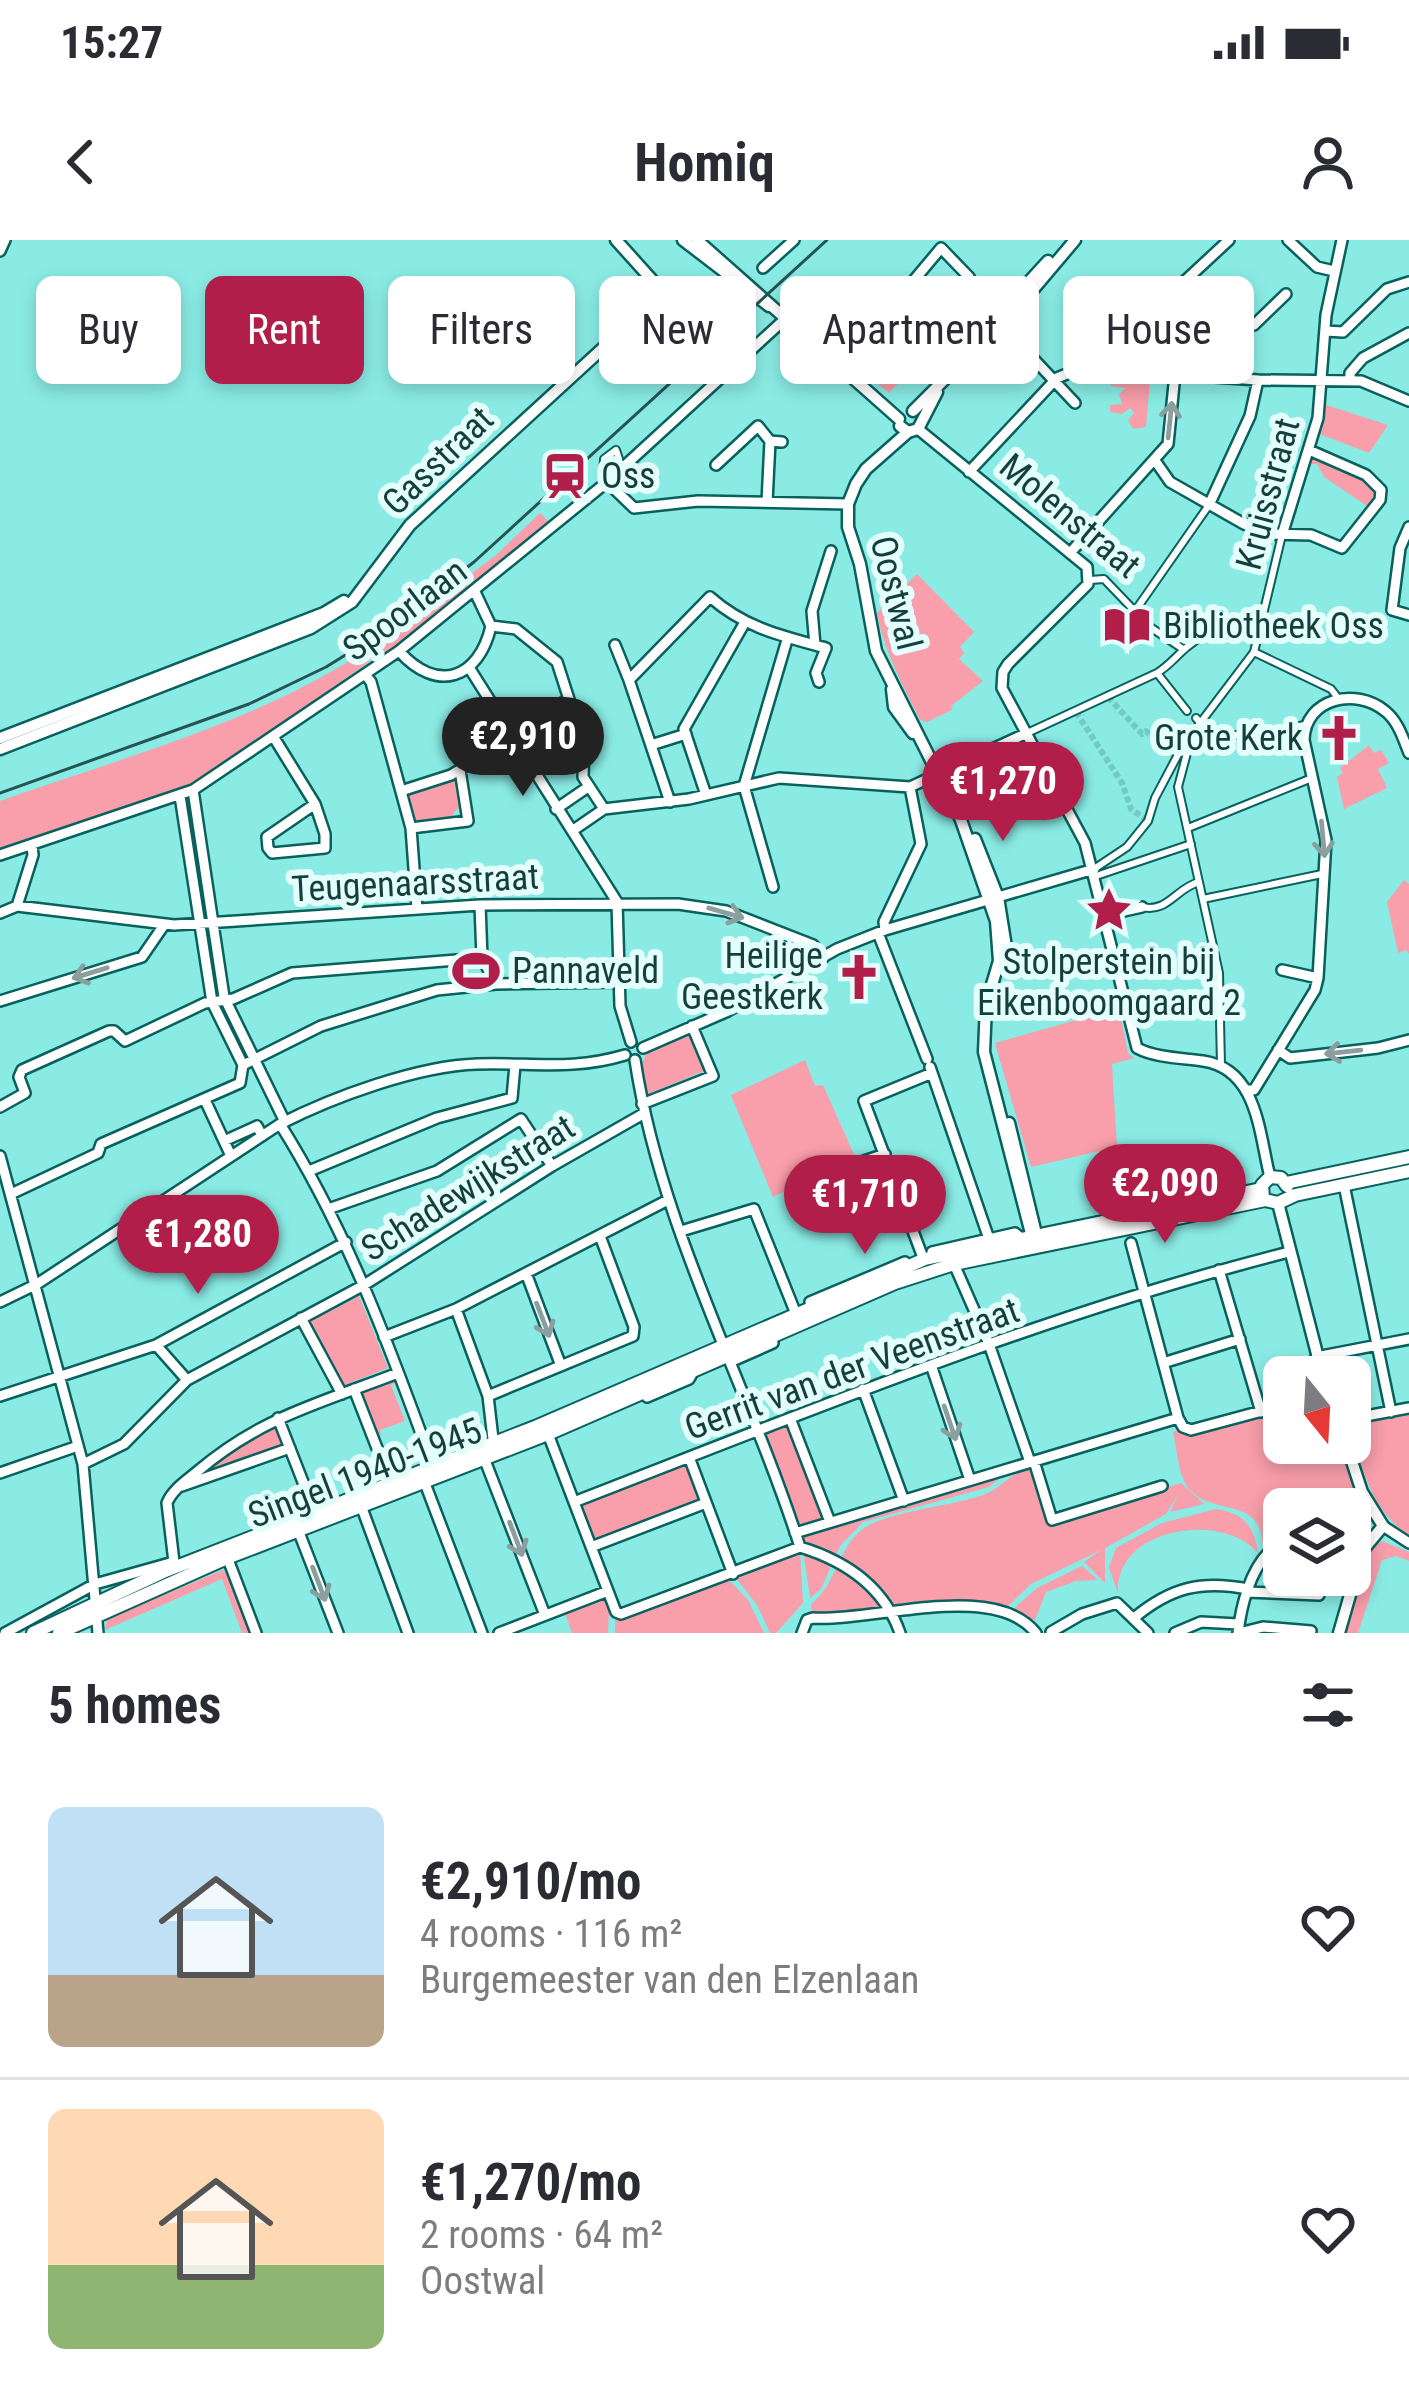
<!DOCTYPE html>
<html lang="en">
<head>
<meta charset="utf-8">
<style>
  :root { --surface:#fff; --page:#f2f2f3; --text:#2b2b33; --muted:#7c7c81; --line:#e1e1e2; --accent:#b01e49 }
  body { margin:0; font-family:"Roboto Condensed",sans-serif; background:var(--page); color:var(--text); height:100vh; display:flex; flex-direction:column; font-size:45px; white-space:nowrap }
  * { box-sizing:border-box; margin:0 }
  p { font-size:39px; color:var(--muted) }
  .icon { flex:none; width:66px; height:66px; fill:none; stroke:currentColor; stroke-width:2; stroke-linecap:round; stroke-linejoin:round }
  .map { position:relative; height:1393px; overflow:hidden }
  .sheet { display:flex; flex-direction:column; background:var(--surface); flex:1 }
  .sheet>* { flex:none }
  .guide { position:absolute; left:36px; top:36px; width:1338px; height:108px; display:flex; gap:24px }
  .needle { width:78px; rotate:162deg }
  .controls { position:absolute; left:1263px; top:1116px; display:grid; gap:24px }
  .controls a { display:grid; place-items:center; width:108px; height:108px; border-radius:18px; background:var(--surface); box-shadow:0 6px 18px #0003; font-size:60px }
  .price { position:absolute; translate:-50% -102px; padding:0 27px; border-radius:42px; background:var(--accent); color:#fff; font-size:39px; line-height:78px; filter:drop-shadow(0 3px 6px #0008) }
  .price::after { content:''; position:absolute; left:50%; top:72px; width:36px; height:27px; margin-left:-18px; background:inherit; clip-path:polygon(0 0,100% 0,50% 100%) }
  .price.current { background:#222; color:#fff }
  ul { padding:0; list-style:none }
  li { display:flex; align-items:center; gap:36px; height:300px; padding:0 48px }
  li+li { border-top:3px solid var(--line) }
  li span { display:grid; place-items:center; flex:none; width:336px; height:240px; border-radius:18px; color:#555 }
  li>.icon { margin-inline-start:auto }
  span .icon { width:144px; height:144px; fill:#fffc; stroke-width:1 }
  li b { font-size:51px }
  h2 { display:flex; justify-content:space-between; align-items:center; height:144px; padding:0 48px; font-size:51px }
  .chip { padding:0 42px; border-radius:18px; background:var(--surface); box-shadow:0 6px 18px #0003; font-size:42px; line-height:108px }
  .chip.current { background:var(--accent); color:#fff }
  .status { display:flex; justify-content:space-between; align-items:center; height:84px; padding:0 60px; background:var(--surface); direction:ltr }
  .status svg { height:33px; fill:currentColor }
  header { display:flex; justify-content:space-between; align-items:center; height:156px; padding:0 48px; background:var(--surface); font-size:54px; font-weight:700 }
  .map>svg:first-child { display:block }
</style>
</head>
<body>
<div class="status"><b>15:27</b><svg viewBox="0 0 49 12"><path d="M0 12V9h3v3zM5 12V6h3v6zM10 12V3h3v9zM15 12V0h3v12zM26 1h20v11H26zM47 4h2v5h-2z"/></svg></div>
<header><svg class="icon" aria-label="back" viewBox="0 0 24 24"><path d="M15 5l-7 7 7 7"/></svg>Homiq<svg class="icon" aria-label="person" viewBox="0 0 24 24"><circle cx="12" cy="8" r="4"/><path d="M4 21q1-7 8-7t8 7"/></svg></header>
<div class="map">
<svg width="1409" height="1393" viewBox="0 0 1409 1393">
  <rect width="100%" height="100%" fill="#8aebe5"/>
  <path fill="#f99eab" d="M967,49L986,80L941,134L918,122L889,153L855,124L909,62L937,87Z
    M1112,137L1150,140L1146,187L1133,189L1128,180L1134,173L1130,168L1122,174L1110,172V165L1122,164L1119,154L1126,148L1111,146Z
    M1326,165L1388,185L1369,213L1317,193Z
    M1312,212L1350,228L1383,252L1370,268L1324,237L1317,224H1309Z
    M540,273L552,285L416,394L372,424L367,411L495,316Z
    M917,334L974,392L960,407L964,413L959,419L983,441L951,466L952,470L927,482L920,480C902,443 885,414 877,373Z
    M365,411L369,422L189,549L0,615V561C124,517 255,483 365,411Z
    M1369,505L1374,513L1381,510L1389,523L1378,529L1387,548L1344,569L1337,537L1343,533L1340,528Z
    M459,537L462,566L454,572L451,581L417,584L408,552Z
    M1404,640L1409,644V714L1406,710L1398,713L1387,662Z
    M1119,768L1128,813L1134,818L1112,824L1117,907L1031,927L995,803Z
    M695,794L709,829L646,855L641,824L648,811Z
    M805,820L815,846L823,845L856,919L773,957L731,855Z
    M359,1056L388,1128L342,1146L307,1083Z
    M393,1140L396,1143L391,1145L405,1181L380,1190L381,1195L376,1197L361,1152Z
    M1409,1171V1295C1372,1272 1364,1231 1350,1193V1183Z
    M1265,1174L1274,1199L1284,1196V1203H1337L1362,1269L1364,1284C1353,1294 1353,1312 1350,1326L1353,1297L1350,1269L1322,1264L1307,1269H1284V1286L1263,1313C1264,1252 1215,1279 1189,1249C1178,1236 1177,1208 1173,1192L1181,1189L1186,1195L1193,1194Z
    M787,1185L825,1277L800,1287L761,1195Z
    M275,1186L282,1207L190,1243L251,1197Z
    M690,1223L703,1262L594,1303L579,1264Z
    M1030,1227L1048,1284L1181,1243L1204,1264L1170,1272L1178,1254L1166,1274L1105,1308V1343L1084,1322L1101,1310L1031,1344L1004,1370L813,1377L811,1364C837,1345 836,1308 864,1288C887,1272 952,1266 983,1255C1002,1248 1010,1233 1030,1227Z
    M1005,1234L989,1247L863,1282L840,1306L821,1349L810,1358L801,1295Z
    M1216,1269C1243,1273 1254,1285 1258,1313C1222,1270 1113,1288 1118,1354L1109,1327L1116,1308L1162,1283Z
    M1382,1301L1409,1312V1321L1396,1316L1382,1320L1358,1393H1346L1373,1307Z
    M800,1313L803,1363L776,1393H770L757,1365L735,1337Z
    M1082,1326L1098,1340L1076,1341L1046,1352L1035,1380L1011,1371L1037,1348Z
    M223,1330L229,1336L251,1393H242L222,1339L105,1390L107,1379Z
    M729,1340L748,1360L764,1393H615V1378L624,1379Z
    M605,1360L609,1370L608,1393H572L565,1373Z"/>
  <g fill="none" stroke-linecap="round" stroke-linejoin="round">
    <path stroke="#73c9c3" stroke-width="6" stroke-dasharray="6 3" stroke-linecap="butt" d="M1108,457L1142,494L1146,491L1176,517
      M1076,472L1122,543L1131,569L1148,581"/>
    <defs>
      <path id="pedestrian" d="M603,237L604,219L616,210L619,219L603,237L607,242
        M1090,340L1104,339L1150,387L1183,409
        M1135,371L1209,265
        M1254,412L1331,449L1338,458
        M1157,433L1187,471
        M1196,478C1221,508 1271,491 1305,485
        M1025,494L1157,433C1170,425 1176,416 1187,407C1207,390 1234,381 1260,378
        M1191,498L1178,547L1219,733L1221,826
        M993,510L1027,573
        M1188,588L1312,538
        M1094,629L1127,607L1148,581L1155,558L1182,507L1254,412L1282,295
        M1096,636L1191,604
        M1203,659L1322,634
        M1142,667C1168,673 1176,648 1199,642"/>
      <path id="minor" d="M1288,0L1317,27L1334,31
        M0,11L5,0
        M763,28L794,0
        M1172,53L1180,65L1213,67L1238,85H1254L1286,54
        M1129,59L1156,61L1172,53L1229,0
        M1325,91L1343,92L1387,49L1409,42
        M1029,114L1075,163
        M842,126L941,8L969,37L980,61L996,80
        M1350,141V133L1363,118L1409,93
        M918,189L1087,327L1088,344L1008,424L1003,432L1002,448L1085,603L1137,808C1156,818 1182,818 1203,821C1258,829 1259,894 1270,937
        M1156,222L1170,242L1244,284L1270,294L1311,295L1342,308L1380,260L1381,250L1366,235L1309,210
        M716,225L758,186L770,201
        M969,232L1057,138L1081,128L1258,140L1361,141L1409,161
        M607,242L634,268L698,261L848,264
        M767,262L770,201L782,202
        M1209,265L1250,176L1258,140
        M1409,287L1400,308L1392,370L1409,375
        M1282,295L1318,178L1326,75L1342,0
        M1070,313L1168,204L1175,134
        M491,386L516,389L557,422L584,506L583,537L604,569
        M615,405L629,440
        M815,405L812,371L831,311
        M399,411C437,454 479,439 491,386L475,352
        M470,429L617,662L620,766L631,802
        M365,434L371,442L411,588L417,669
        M273,496L315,564
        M651,505L686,494
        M193,550L224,757L285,882
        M401,551L451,535L511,498L518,488L569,459
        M706,555L684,489L745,382
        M180,556L212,762L243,825
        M670,562L629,440L710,357C745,388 782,396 826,408L816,433L819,442
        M315,564L325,594V608L272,613L268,608L267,597Z
        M556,569L588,547
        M411,588L468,581L460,530
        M572,591L604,569L689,559L779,538L910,547L1025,494
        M0,615L193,550L399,411L607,242L786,78
        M773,647L744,546L787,400
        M480,665L482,718L496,744
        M17,666L33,615L32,605
        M0,673L17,666L174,685L480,665L678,664L726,671L813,705L824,717
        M1106,675L1142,667
        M885,690L884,682L921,604L910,547
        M878,693L927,819
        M1282,730L1318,738
        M0,761L142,717L164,685
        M643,808L728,771L837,709L885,690L1094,629
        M1278,810L1290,818L1378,808L1409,800
        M635,820C661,991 748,1144 800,1307C846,1321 884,1347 900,1393
        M243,825L321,786L437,750L496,744L619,742
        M930,827L989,999
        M1248,850H1254L1315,750L1318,738L1326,600L1304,500C1305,458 1356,447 1385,471C1398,481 1403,498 1409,513
        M205,860L231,916
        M642,864L713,836L692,786
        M0,867L25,853L19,837L22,830L109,791H114L125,801L205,763L233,759L292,733L482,718
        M280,884C348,992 391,1110 434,1229
        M224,901L257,886L262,896
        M885,914L864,921L881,968L903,961
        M0,916L83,1224L98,1393
        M309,931L437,878L512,858L515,825
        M1344,945L1391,1172
        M13,953L98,913L101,904L240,843L243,825
        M331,968L437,931L521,879L552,926
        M681,991L754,969L794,1069
        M1131,1003L1178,1178
        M932,1012L1015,993L1020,997
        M922,1015L864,861L932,833
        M954,1024L989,1104L1030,1222
        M1219,1030L1261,1172
        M526,1033L561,1126
        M0,1062L37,1044L280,884C333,857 417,826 477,824C530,822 572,831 625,815
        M810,1062L905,1022
        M456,1069L488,1156L493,1199
        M301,1078L342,1154
        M384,1097L456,1069L668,960
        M156,1105L187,1140
        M1316,1117L1409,1099
        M730,1122L773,1103
        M1163,1123L1240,1099
        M931,1125L970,1240
        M354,1149L384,1226
        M863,1149L904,1261
        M0,1156L156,1105L346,1002
        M488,1156L633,1096L634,1087L600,996
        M647,1157L689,1139L693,1132
        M278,1178L310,1260
        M790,1178L830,1282
        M1350,1179L1409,1168
        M548,1194L616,1372L621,1374L800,1307
        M689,1217L733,1334
        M1034,1221L1052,1280L1162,1246
        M486,1223L545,1375
        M83,1224L124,1204L187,1140L364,1045L552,926L643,874
        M0,1233L78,1206
        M182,1246L290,1208
        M426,1246L482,1393
        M574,1262C809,1171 1044,1074 1289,1012
        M363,1271L408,1393
        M1383,1286L1409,1303
        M795,1293L1178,1178L1183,1187L1191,1190L1284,1165
        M300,1295L338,1393
        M591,1307L706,1263
        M226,1314L256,1393
        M174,1322L167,1263C172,1250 186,1241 198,1231C261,1177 323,1162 398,1133
        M1247,1352L1319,1355
        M1134,1378C1171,1347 1202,1340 1248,1349
        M1051,1392L1082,1374L1117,1363L1148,1393
        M5,1393L95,1344L170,1323
        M499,1393L608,1351
        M802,1393L807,1380L813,1378C874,1382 994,1340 1036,1393
        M1175,1393L1201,1382L1238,1384
        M1238,1393C1241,1366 1250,1331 1269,1312L1284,1313
        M1239,1393L1263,1387L1311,1391"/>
      <path id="tertiary" d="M683,0L769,66
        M697,0L899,179
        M976,107L983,92L1048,21
        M913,171L976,108L993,97L1075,0
        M900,186L908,192L918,189L937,152
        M908,192L866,229L856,244L848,264V287L860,324L876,411L961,580L996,681L999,721L986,765L984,812L1034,1005
        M892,449L894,467L913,493
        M0,498L324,373L344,361
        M0,509L311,388L352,362L410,285L650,65L653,41L616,0
        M975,599L998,657L1006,707
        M1009,883L1037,998
        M1278,963L1323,1137
        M1339,1393L1363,1310L1383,1286L1362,1252L1346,1203"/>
      <path id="secondary" d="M1286,943L1409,917
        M1263,957L1262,945L1270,937L1281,938L1287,946
        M33,1393L163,1332L535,1187L925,1019L1261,949
        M59,1393L227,1318L548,1194L895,1043L954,1024L1265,960L1278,963L1295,955L1409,931"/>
    </defs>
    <use href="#pedestrian" stroke="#09615d" stroke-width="10"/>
    <use href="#minor" stroke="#09615d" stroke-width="14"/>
    <use href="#tertiary" stroke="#09615d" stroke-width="15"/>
    <use href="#secondary" stroke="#09615d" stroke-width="16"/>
    <use href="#pedestrian" stroke="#fff" stroke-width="6"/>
    <use href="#minor" stroke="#fff" stroke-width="9"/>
    <use href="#tertiary" stroke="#fff" stroke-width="10"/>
    <use href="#secondary" stroke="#fff" stroke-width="12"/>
    <path stroke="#245553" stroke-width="3" d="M0,553L249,464L326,427L389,388L474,322L827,0"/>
  </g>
  <defs><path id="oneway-shaft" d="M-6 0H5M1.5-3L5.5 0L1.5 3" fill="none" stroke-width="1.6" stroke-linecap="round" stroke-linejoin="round" transform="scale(3)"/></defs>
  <g stroke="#8a9f9e">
    <use href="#oneway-shaft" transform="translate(1170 180) rotate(-84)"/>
    <use href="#oneway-shaft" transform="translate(1323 599) rotate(85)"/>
    <use href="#oneway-shaft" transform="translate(726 673) rotate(16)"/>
    <use href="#oneway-shaft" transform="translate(90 733) rotate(163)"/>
    <use href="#oneway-shaft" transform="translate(1343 812) rotate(174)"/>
    <use href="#oneway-shaft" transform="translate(543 1080) rotate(69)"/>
    <use href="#oneway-shaft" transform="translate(950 1183) rotate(71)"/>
    <use href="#oneway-shaft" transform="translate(516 1299) rotate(69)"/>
    <use href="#oneway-shaft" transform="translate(319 1344) rotate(69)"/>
  </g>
  <defs>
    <symbol id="station-bare" viewBox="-9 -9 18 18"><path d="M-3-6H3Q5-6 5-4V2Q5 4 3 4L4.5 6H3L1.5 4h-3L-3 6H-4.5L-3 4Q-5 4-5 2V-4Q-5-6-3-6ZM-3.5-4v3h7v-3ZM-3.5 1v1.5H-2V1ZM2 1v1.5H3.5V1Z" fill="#b01e49" stroke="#e4fefc" stroke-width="2.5" paint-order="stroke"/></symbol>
    <symbol id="library-bare" viewBox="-9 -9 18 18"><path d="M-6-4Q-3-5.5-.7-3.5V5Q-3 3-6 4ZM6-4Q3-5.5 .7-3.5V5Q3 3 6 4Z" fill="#b01e49" stroke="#e4fefc" stroke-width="2.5" paint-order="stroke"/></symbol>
    <symbol id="church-bare" viewBox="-9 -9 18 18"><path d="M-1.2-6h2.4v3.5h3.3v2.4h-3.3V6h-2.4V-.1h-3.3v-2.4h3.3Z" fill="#b01e49" stroke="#e4fefc" stroke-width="2.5" paint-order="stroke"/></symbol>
    <symbol id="sight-bare" viewBox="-9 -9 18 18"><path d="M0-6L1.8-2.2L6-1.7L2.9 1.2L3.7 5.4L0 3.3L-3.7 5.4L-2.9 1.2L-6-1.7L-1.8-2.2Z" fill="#b01e49" stroke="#e4fefc" stroke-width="2.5" paint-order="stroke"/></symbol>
    <symbol id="stadium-bare" viewBox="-9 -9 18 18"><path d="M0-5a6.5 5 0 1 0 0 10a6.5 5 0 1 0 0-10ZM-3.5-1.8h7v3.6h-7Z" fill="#b01e49" stroke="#e4fefc" stroke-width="2.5" paint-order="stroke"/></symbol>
  </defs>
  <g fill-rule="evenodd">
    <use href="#station-bare" x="532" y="203" width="66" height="66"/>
    <use href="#library-bare" x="1094" y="353" width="66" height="66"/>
    <use href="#church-bare" x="1306" y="465" width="66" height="66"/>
    <use href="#sight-bare" x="1076" y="637" width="66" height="66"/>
    <use href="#stadium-bare" x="443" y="698" width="66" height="66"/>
    <use href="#church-bare" x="826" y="704" width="66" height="66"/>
  </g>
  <g text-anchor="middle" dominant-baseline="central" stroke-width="12" stroke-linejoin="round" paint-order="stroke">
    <g font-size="36" fill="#153f3d" stroke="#e4fefc">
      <text transform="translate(438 221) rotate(-44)">Gasstraat</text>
      <text transform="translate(1268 254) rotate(-75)">Kruisstraat</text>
      <text transform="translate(1070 276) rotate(40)">Molenstraat</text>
      <text transform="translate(896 353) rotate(76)">Oostwal</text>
      <text transform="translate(405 370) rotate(-37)">Spoorlaan</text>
      <text transform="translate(415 643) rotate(-3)">Teugenaarsstraat</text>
      <text transform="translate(468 948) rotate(-32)">Schadewijkstraat</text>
      <text transform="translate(852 1129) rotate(-20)">Gerrit van der Veenstraat</text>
      <text transform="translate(365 1233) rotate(-21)">Singel 1940-1945</text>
    </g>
    <g font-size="36" fill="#153f3d" stroke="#e4fefc" text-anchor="start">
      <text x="601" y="236">Oss</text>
      <text x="1163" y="386">Bibliotheek Oss</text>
      <text x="1303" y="498" text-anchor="end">Grote Kerk</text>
      <text x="823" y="716" text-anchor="end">Heilige<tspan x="823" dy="41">Geestkerk</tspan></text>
      <text x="1109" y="722" text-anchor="middle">Stolperstein bij<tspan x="1109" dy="41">Eikenboomgaard 2</tspan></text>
      <text x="512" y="731">Pannaveld</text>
    </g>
  </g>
</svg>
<div class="controls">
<a><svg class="needle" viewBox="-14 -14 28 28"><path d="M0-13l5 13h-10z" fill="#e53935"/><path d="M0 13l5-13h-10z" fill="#7c7c81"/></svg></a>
<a><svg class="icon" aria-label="layers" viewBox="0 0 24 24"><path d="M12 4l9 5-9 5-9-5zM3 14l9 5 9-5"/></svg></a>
</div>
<b class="price current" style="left:523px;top:559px">€2,910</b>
<b class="price" style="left:1003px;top:604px">€1,270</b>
<b class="price" style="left:1165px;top:1006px">€2,090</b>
<b class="price" style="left:865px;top:1017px">€1,710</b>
<b class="price" style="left:198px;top:1057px">€1,280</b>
<div class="guide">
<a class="chip">Buy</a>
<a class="chip current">Rent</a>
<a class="chip">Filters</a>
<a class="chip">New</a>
<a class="chip">Apartment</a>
<a class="chip">House</a>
</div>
</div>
<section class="sheet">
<h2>5 homes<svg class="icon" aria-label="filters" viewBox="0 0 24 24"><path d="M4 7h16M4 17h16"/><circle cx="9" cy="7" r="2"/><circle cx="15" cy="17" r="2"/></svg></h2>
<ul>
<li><span style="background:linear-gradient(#bfe0f5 70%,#b9a48a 0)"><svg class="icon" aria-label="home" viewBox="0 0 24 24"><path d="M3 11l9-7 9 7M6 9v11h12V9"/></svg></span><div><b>€2,910/mo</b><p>4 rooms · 116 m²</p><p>Burgemeester van den Elzenlaan</p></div><svg class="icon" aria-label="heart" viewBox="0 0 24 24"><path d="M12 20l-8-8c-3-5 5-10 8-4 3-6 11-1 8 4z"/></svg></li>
<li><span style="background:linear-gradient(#ffd9b3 65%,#8fb573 0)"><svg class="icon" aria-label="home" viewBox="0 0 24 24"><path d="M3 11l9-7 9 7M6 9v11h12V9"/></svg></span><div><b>€1,270/mo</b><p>2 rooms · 64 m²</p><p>Oostwal</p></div><svg class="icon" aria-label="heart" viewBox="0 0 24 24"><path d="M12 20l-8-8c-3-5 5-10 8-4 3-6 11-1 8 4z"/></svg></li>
</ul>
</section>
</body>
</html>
